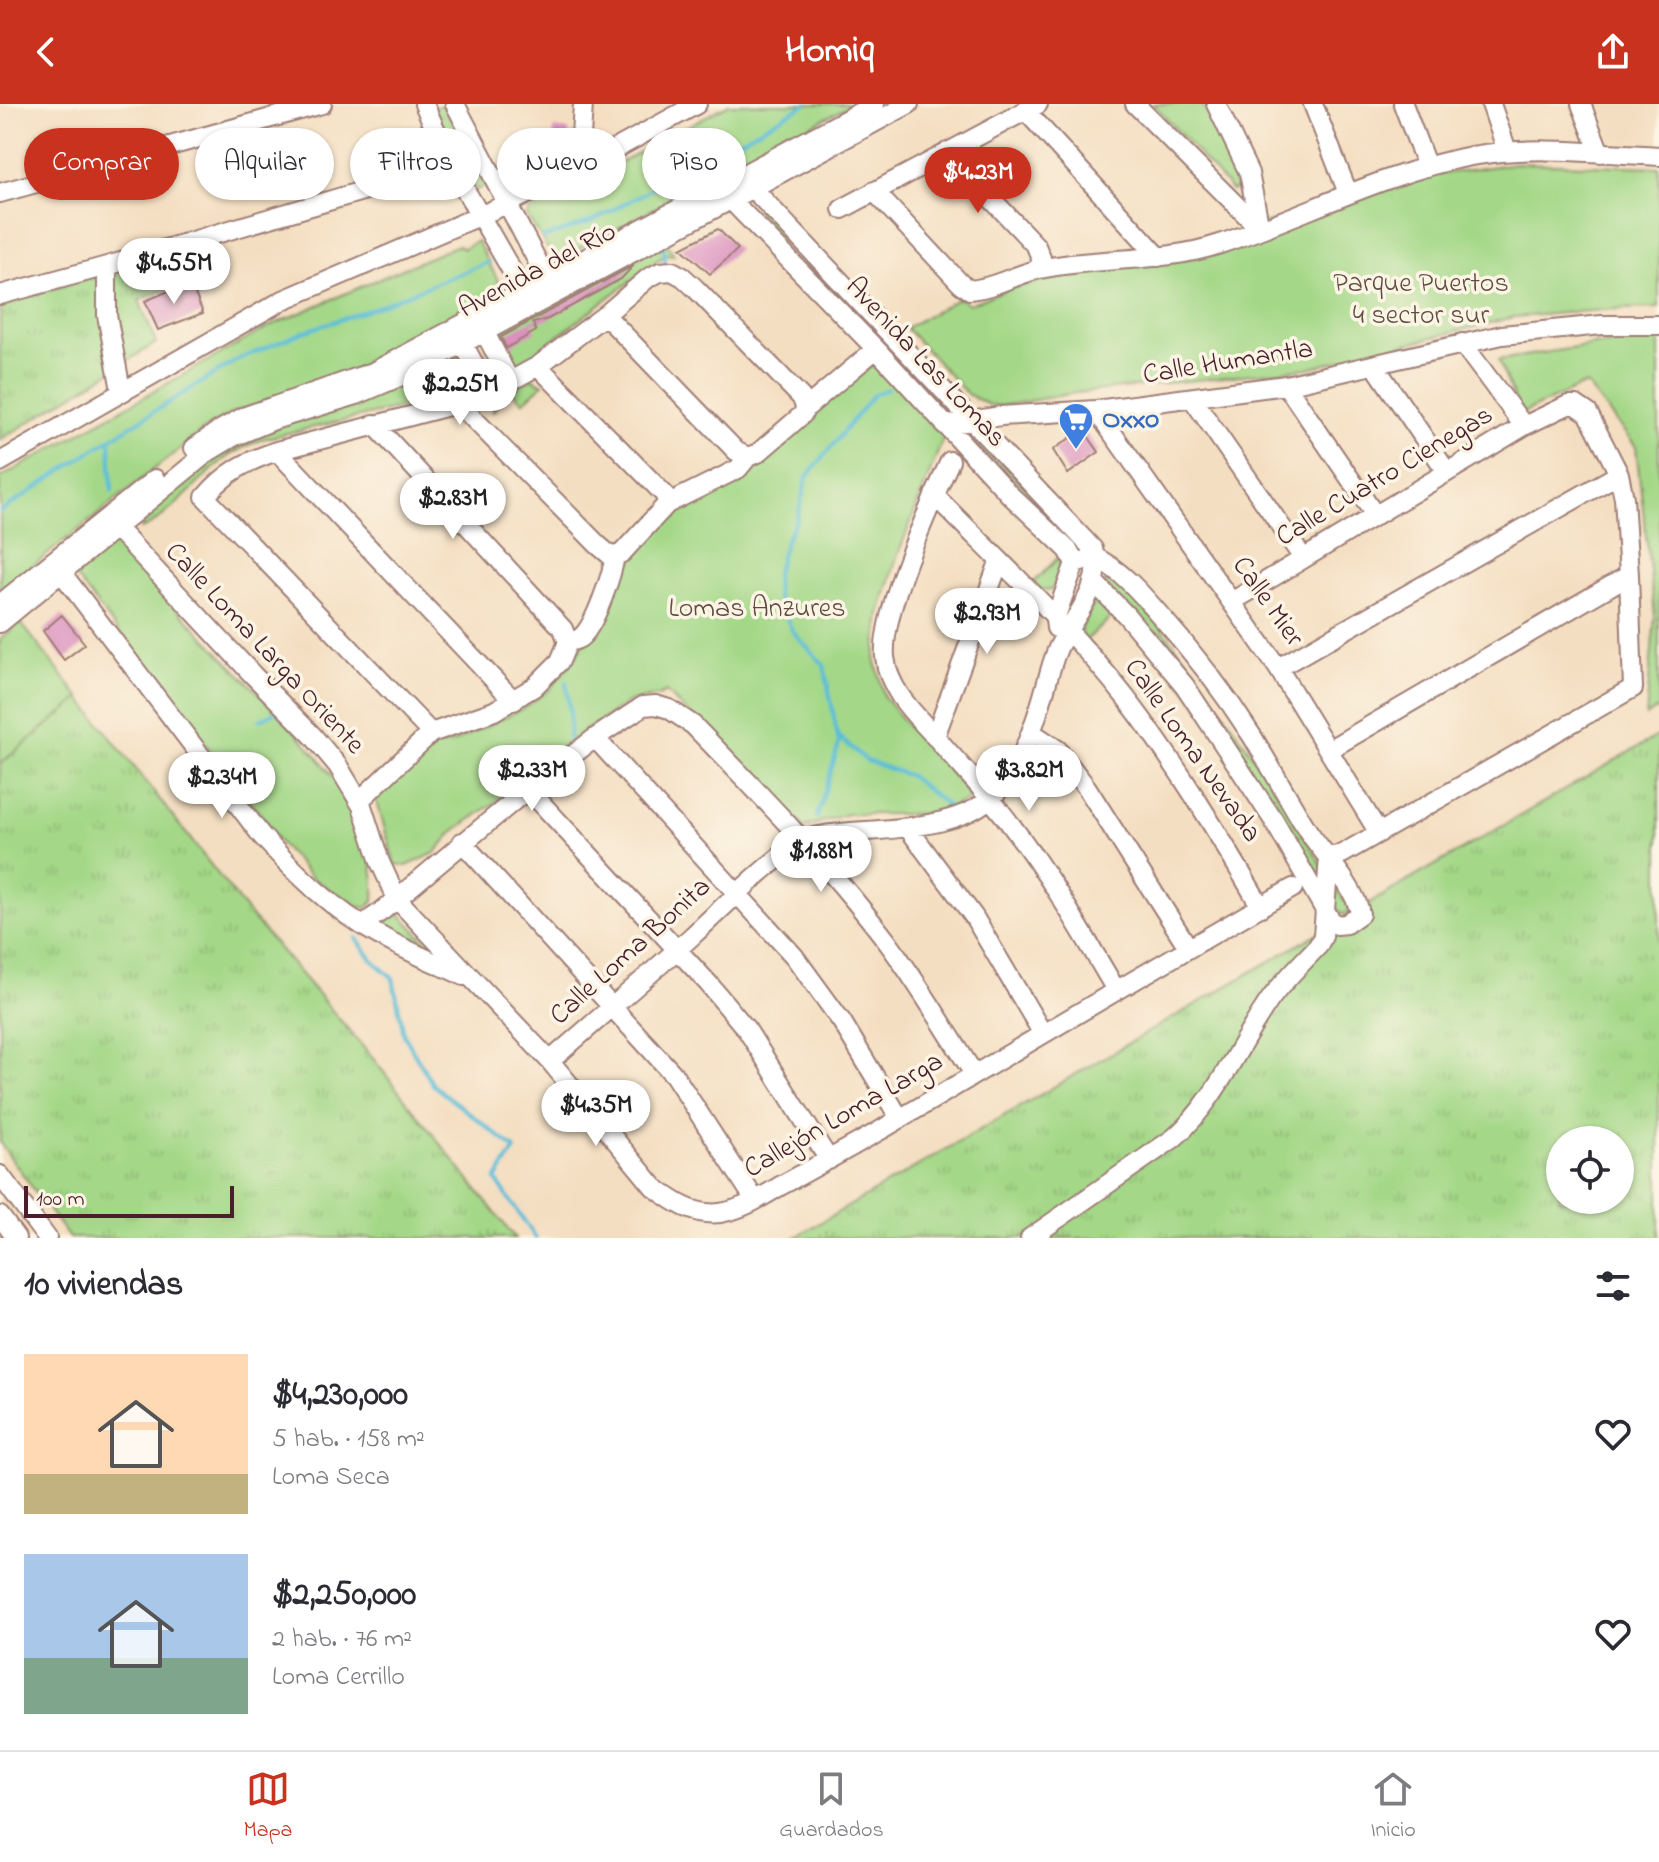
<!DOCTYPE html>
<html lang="es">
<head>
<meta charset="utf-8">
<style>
  :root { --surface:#fff; --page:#f7f7f7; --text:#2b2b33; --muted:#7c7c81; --line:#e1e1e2; --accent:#c8321e }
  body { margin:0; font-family:"Indie Flower",sans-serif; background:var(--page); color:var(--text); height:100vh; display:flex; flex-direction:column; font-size:30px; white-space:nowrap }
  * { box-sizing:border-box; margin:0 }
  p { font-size:26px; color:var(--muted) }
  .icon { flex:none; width:44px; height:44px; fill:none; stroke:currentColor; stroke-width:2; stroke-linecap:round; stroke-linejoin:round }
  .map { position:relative; height:1134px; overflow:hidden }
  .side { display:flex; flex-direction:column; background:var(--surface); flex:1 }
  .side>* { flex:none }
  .hud { position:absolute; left:24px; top:24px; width:800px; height:72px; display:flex; gap:16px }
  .controls { position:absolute; left:1546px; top:1022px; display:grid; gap:16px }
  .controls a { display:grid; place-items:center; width:88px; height:88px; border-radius:50%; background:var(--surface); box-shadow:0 2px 6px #0004; font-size:40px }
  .scale { position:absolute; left:24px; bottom:20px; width:210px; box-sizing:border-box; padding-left:8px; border:4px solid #4a1f2b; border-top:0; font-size:22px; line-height:28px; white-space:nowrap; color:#4a1f2b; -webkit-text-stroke:6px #fcf5e5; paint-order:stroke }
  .price { position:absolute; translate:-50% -68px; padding:0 18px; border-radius:28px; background:#fff; color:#222; font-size:26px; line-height:52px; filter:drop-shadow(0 2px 4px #0008) }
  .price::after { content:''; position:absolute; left:50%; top:48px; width:24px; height:18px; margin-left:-12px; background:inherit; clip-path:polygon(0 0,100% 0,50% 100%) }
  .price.on { background:var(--accent); color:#fff }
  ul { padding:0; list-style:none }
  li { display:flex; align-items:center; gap:24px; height:200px; padding:0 24px }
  li span { display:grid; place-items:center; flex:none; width:224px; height:160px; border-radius:0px; color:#555 }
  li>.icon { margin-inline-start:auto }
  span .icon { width:96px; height:96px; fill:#fffc; stroke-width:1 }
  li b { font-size:34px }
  h2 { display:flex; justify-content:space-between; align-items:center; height:96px; padding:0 24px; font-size:34px }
  .pill { padding:0 28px; border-radius:36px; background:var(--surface); box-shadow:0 2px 6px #0004; font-size:28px; line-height:72px }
  .pill.on { background:var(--accent); color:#fff }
  header { display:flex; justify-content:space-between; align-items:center; height:104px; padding:0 24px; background:var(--accent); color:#fff; font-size:36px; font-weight:800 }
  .menu { display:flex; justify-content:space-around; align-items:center; height:112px; border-top:2px solid var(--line); background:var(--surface); font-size:22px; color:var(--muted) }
  .menu a { display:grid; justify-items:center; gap:4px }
  .menu .on { color:var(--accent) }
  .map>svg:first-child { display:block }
</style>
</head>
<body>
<header><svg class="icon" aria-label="back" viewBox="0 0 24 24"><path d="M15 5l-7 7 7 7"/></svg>Homiq<svg class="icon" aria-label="share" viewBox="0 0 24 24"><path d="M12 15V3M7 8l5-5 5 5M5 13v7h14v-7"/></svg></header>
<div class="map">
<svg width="1659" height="1134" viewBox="0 0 1659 1134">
  <defs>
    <pattern id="grass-tufts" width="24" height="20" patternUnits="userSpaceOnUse" patternTransform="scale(2)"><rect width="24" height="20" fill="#a4d888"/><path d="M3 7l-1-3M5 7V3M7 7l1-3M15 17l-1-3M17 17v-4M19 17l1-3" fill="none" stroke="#8fb976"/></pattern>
  </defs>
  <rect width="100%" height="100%" fill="#fcf5e5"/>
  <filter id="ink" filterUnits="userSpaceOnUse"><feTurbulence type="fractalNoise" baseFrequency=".0125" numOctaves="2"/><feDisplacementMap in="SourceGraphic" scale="16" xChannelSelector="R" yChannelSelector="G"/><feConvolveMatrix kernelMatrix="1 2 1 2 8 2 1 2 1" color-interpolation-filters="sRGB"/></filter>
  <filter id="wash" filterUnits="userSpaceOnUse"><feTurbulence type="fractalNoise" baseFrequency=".006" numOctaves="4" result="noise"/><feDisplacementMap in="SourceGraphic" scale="32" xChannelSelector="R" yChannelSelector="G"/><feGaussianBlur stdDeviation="1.8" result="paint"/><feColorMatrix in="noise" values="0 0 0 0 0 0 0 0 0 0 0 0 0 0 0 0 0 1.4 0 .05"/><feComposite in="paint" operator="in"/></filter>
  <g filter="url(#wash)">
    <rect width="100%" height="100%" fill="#f4dec1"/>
    <path fill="url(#grass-tufts)" stroke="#777c5a" stroke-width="2" fill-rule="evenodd" d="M443,0L485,76L484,82L477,86L471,82L434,4Z
      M176,151L184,178L139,196L156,239L0,336V199Z
      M80,594L250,811L370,951L515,1134H69L0,1039V660Z
      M1659,631V1134H794ZM1560,1036H1620V1096H1560Z
      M394,804L434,845L382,824L380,821L390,813Z"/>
    <path fill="#a4d888" stroke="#777c5a" stroke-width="2" d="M729,0H852L563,153H556L551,149L527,112L528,108Z
      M1153,0H1202L1235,62L1241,84L1232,87Z
      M1516,59L1659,63V204L1614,205L1514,213L1309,264L1075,289L1001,302L989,301L967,290L906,224L959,194L969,200L1009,185L1056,172L1081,170L1126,161L1422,73Z
      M761,104L943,296V304L758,111V106Z
      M477,137L504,188L477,206L321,282L236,307L206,324L0,488V374L270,222L458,141L462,145Z
      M666,138L674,151L666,150L521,260L511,261L495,234L496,229Z
      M1659,236V604L1646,612L1655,512L1636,343L1586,280L1521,310L1498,256L1594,241Z
      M455,252L462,254L474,282L469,288L262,335C249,341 235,346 223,356C202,373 165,417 141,425L143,416L158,403L179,376L217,345Z
      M875,259L944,332L897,453L880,509L875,554L884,593L909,624L913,621L952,663L949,667L970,691L967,696L935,710H847L804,723L784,701L666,588L658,592L629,598L584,627L542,657L504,692L454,727L435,749L407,762L395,760L375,691L429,643L452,639L524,604L548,587L571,559L606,504L624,465L658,424L683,404L744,368L754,367L823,301Z
      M532,274L543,280L523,298L512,287L493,307C493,291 519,282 532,274Z
      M970,324L1066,427L1064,432L1059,431L964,328V325Z
      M111,438L116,440C157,483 197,526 238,568C272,603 308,638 336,677C359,710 377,757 374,797L367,804L357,802L312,774L278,737L265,716L75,472V468Z
      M1059,453C1062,464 1059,477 1051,486L1040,485L1033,479Z
      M1109,469L1160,522L1196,567L1267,673L1342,793L1350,806L1344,811L1335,803L1262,686L1104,477Z
      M1095,498L1114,511L1085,537L1080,530L1082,521Z
      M21,519L80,594L0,660V535Z"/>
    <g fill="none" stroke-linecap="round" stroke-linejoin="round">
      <path stroke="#5abdd8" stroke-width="4" d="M543,134L595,116L806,0
        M663,140L665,158
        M110,335L112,387
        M0,408L110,335L239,255L303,228L368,206L489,158
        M566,578L570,608L569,637
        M260,616L277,607
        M839,633L867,657L910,672L950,704
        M817,713L839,640L824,561L793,528L777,493L776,469L785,438L797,415L807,373L873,291L887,285
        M356,834L374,858L393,874L404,931L433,981L515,1045L496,1076L536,1134"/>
    </g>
    <g id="blocks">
      <path fill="#dc90bf" d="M553,24L569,26L568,41L552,51Z
        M718,125L738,145L710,170L681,144Z
        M634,161L621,175L548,215L533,219L536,227L506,244L501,233Z
        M190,178L203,209L158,226L145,197Z
        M1083,325L1099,348L1068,370L1053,346Z
        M62,511L85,540L64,556L43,527Z"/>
    </g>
  </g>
  <g filter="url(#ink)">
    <use href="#blocks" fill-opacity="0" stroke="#9f7e76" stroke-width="2"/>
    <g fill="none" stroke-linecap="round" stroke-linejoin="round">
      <defs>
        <path id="minor" d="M424,0L451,61L528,195
          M455,0L551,183
          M1135,0L1260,125
          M1216,0L1249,69L1260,125
          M1313,0L1348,89
          M1403,0L1427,63
          M1491,0L1507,47
          M1581,0L1600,49
          M1025,6L1159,153
          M947,48L1036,142L1041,154L1040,165
          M579,65L583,0
          M874,87L961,180L970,186C995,184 1016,170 1040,165C1098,152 1161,160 1220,140C1304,112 1383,69 1471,52C1532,41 1598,49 1659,52
          M0,89L322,0
          M725,90L876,245L1010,391L1068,446L1075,459
          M842,105L1038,0
          M107,162V211L121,286
          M0,191L107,162L451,61
          M605,211L736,347L748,353
          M479,217L511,279
          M456,227L490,289
          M1462,239L1524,322
          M538,262L665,391L667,400
          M1375,262L1447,368
          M1286,281L1375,411
          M1192,294L1303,454
          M460,301L598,441L611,452H615
          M1096,306L1278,564L1379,729
          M374,320L563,525L568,538
          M945,321L1001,312L1096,306L1286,281L1502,231L1602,221H1659
          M194,344L218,327L243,313L373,268L875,0
          M277,347L514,597
          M748,353L758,349L802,311L806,304L876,245
          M950,357C930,401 881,508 885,553C889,589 918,613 940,638C964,666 990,692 1011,721C1051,773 1083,830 1116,886
          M0,358L283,196L507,100L579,65L697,0
          M934,391C999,457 1069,521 1126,594C1177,660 1219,731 1261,803
          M107,414L253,571L313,632L338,662L362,702L380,758L397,795L550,957L654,1083C674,1098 694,1112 720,1109C742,1106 762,1093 780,1082C814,1064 847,1045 881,1026C1018,945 1155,863 1293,784
          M1075,459L1095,453C1121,466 1140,488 1159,510C1193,548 1224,588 1252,632C1271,663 1289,696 1308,727C1322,748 1357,785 1360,810L1346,820L1337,821L1330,815L1274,717L1185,582L1126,511L1093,477
          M55,460L261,731C296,770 333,806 380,832C407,847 436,859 464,872
          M1233,497L1524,322L1568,301H1576L1588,309L1619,370L1624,394L1629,471L1633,584L1342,750L1329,753
          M0,500L155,375
          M0,519L208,348L233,333L274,316L357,291L404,271L909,0
          M1056,524L1055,515L1075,459
          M568,538C572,537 577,536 580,534C595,523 612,470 615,452L622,449L667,400L738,365L748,353
          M1278,564L1619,370
          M1031,628L1058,646L1087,684L1188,843
          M431,629L205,393C226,368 247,357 277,347L479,294L538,262L605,211L648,174L660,168L672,167L683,173L695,184L801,293L806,304
          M935,633L999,458
          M595,634L794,852L842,918L900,1015
          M1330,645L1629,471
          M528,685L708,879L747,926L829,1056
          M359,697L431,629L494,607L534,583L560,557L568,538
          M908,724L974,813L1043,930
          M462,738L674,971L755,1096
          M362,821L382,807L528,685L595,634L643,602L656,601L669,605L693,621C760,690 827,759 886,836C918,879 945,925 974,970
          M550,957C597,916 645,875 691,833C725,802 758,767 796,741C816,728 855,728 879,726C979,718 1009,701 1040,602C1046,584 1050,562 1058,544C1073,512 1105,484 1093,445L741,72
          M0,1071L47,1134
          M0,1112L16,1134
          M1030,1134L1174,1034C1217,996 1237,943 1269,897C1283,877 1301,860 1318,842L1323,832L1329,753"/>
      </defs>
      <use href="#minor" stroke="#9f7e76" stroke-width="22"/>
      <use href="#minor" stroke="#fff" stroke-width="18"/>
    </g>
  </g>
  <defs>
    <symbol id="supermarket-pin" viewBox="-11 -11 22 30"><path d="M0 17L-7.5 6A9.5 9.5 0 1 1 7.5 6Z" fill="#3f7fe0" stroke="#fcf5e5"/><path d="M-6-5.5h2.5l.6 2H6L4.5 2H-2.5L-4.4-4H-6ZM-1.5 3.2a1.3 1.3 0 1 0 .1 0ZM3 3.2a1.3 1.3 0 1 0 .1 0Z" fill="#fff"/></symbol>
  </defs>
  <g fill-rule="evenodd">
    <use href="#supermarket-pin" x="1056" y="296" width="40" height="54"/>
  </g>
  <g text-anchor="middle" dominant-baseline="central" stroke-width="7" stroke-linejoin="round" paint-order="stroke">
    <g font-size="28" fill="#4a1f2b" stroke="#fcf5e5">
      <text transform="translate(538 167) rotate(-28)">Avenida del Río</text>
      <text transform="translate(925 259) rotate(47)">Avenida Las Lomas</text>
      <text transform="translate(1228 259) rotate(-9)">Calle Humantla</text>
      <text transform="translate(1385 373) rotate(-31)">Calle Cuatro Cienegas</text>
      <text transform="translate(1267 498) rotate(55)">Calle Mier</text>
      <text transform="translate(264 545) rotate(47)">Calle Loma Larga Oriente</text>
      <text transform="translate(1192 647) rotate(55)">Calle Loma Nevada</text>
      <text transform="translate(631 848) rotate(-42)">Calle Loma Bonita</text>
      <text transform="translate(844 1012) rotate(-30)">Callejón Loma Larga</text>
    </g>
    <g font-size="28" fill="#604d42" stroke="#fcf5e5">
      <text x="1421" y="180">Parque Puertos<tspan x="1421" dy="32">4 sector sur</tspan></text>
      <text x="757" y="505">Lomas Anzures</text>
    </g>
    <g font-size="28" font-weight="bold" fill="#366cbe" stroke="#fcf5e5" text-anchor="start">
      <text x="1102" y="316">Oxxo</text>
    </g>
  </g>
</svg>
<div class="controls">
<a><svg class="icon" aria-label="locate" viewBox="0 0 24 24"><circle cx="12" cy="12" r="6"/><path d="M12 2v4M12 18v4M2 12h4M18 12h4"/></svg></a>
</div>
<div class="scale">100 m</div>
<b class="price on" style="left:978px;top:111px">$4.23M</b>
<b class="price" style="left:174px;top:202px">$4.55M</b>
<b class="price" style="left:460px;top:323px">$2.25M</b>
<b class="price" style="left:453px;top:437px">$2.83M</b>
<b class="price" style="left:987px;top:552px">$2.93M</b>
<b class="price" style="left:532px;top:709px">$2.33M</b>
<b class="price" style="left:1029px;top:709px">$3.82M</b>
<b class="price" style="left:222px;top:716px">$2.34M</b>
<b class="price" style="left:821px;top:790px">$1.88M</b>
<b class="price" style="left:596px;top:1044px">$4.35M</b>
<div class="hud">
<a class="pill on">Comprar</a>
<a class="pill">Alquilar</a>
<a class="pill">Filtros</a>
<a class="pill">Nuevo</a>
<a class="pill">Piso</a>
</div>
</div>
<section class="side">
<h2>10 viviendas<svg class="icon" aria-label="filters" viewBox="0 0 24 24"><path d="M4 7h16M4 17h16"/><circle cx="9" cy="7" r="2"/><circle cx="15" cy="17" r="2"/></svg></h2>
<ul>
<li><span style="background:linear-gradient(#ffd9b3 75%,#c2b280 0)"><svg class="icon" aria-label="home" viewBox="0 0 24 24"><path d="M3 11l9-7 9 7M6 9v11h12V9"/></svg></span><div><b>$4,230,000</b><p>5 hab. · 158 m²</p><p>Loma Seca</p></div><svg class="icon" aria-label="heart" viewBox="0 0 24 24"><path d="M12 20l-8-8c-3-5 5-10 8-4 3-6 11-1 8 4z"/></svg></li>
<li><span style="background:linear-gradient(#a9c7e8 65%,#7fa58c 0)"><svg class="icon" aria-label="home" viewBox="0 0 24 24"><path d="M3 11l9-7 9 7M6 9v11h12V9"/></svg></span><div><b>$2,250,000</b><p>2 hab. · 76 m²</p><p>Loma Cerrillo</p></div><svg class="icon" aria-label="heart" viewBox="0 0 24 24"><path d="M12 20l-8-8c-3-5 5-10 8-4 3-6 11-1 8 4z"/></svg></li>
</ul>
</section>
<nav class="menu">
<a class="on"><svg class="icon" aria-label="map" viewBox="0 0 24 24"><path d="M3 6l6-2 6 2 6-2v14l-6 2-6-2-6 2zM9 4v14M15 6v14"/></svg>Mapa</a>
<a><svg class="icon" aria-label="saved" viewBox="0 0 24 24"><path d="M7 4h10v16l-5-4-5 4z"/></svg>Guardados</a>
<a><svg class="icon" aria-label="home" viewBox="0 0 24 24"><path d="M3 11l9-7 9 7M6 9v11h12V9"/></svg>Inicio</a>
</nav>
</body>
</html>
